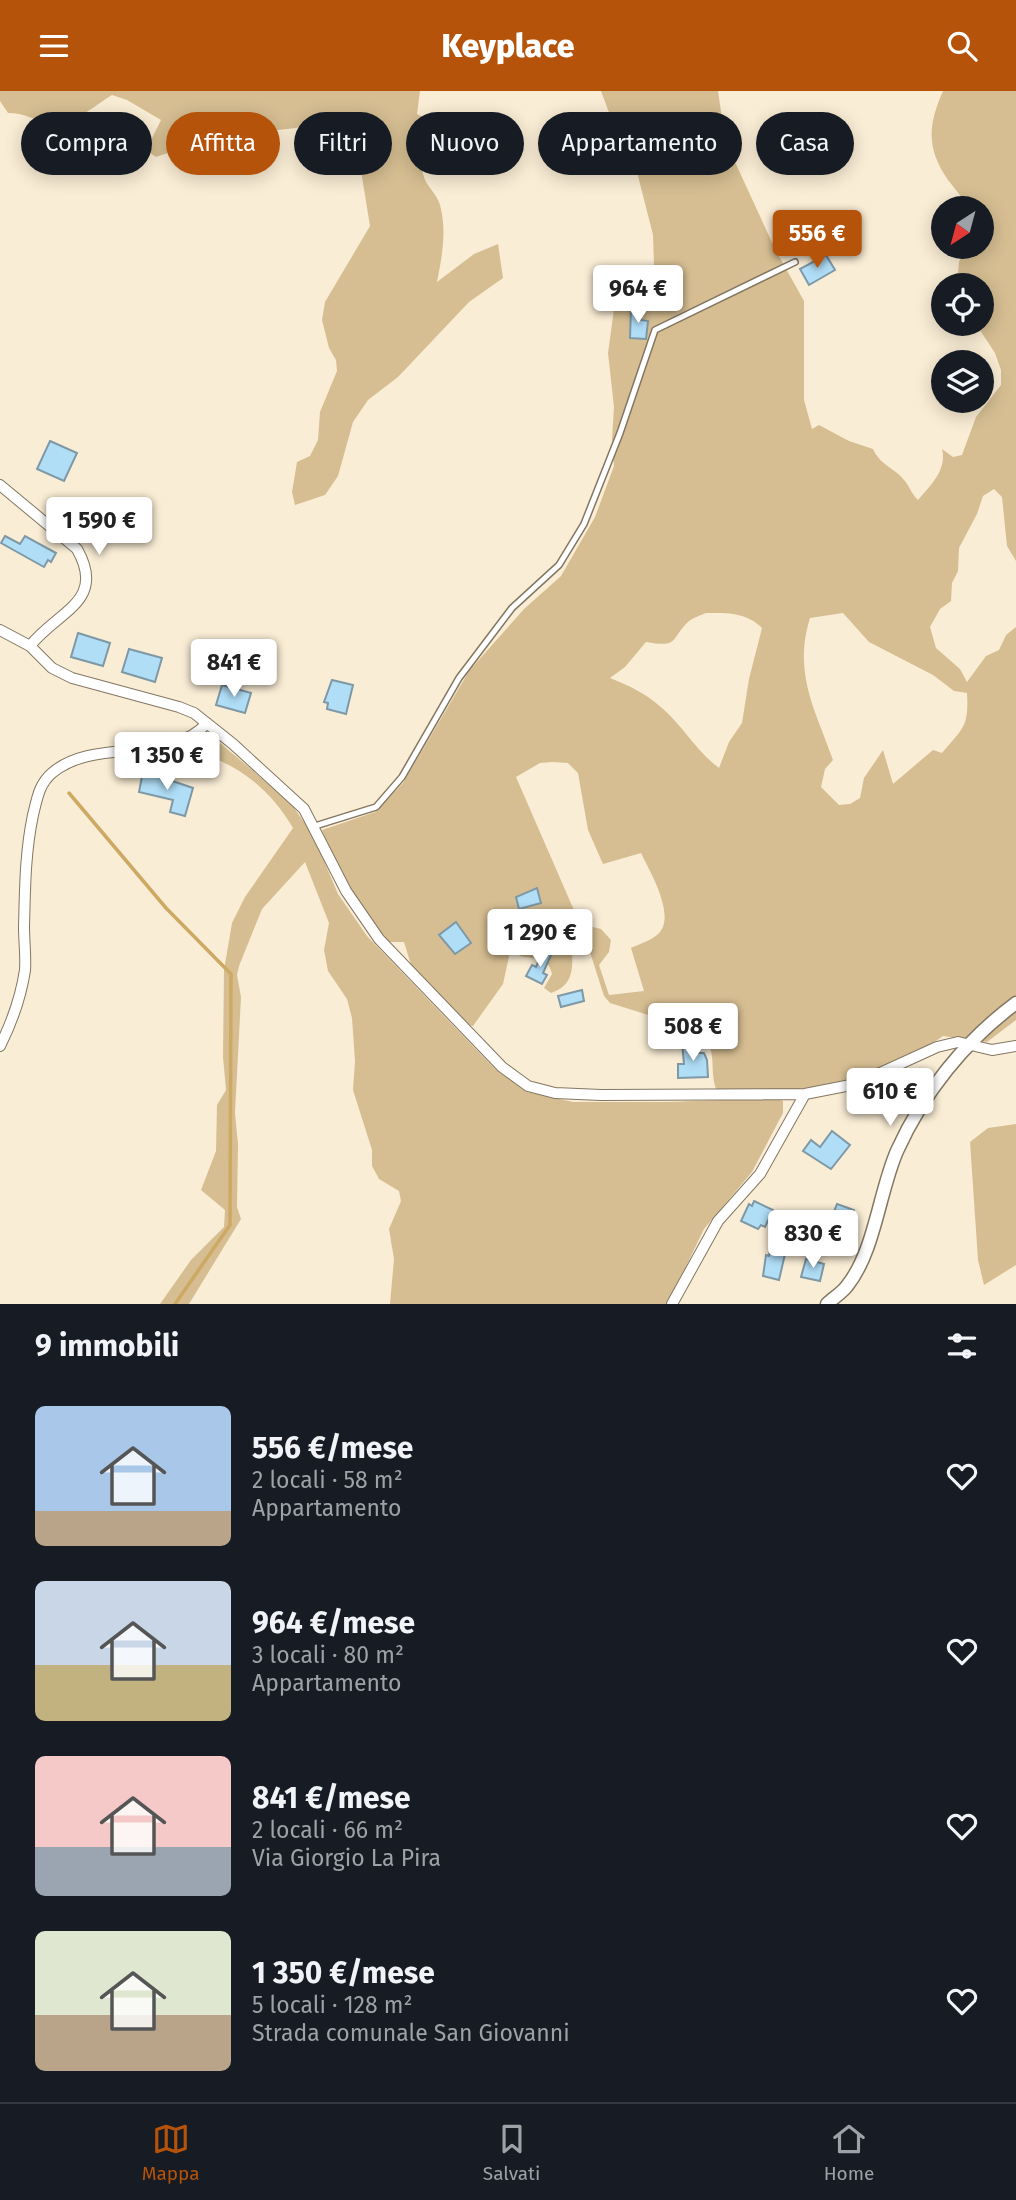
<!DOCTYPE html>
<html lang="it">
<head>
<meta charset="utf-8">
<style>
  :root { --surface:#171b24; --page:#242831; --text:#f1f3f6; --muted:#9ea1a6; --line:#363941; --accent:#b45309 }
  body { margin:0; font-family:"Fira Sans",sans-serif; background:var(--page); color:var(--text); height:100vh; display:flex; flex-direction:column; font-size:26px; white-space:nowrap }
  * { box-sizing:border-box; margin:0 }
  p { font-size:23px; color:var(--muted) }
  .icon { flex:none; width:38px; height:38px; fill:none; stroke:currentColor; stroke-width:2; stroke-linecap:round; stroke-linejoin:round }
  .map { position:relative; height:1213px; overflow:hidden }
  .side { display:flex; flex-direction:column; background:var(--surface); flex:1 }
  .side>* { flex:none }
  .guide { position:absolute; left:21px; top:21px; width:975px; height:63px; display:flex; gap:14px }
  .needle { width:46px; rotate:216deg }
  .fabs { position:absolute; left:931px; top:105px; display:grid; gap:14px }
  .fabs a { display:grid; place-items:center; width:63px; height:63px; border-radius:50%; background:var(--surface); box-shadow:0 4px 18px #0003; font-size:35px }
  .price { position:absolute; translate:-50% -60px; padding:0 16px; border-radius:7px; background:#fff; color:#222; font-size:23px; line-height:46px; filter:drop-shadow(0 2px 4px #0008) }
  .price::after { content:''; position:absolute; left:50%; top:42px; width:21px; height:16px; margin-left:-10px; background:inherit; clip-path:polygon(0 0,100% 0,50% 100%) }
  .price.on { background:var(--accent); color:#fff }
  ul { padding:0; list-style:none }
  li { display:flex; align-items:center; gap:21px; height:175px; padding:0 35px }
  li span { display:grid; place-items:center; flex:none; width:196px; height:140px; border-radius:10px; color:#555 }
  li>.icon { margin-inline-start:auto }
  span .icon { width:84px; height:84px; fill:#fffc; stroke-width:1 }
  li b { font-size:30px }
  h2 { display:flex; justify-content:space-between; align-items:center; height:84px; padding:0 35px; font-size:30px }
  .tag { padding:0 24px; border-radius:32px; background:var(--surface); box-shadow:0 4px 18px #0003; font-size:24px; line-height:63px }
  .tag.on { background:var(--accent); color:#fff }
  header { display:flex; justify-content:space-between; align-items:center; height:91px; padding:0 35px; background:var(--accent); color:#fff; font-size:32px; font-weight:800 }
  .tab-bar { display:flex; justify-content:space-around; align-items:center; height:98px; border-top:2px solid var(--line); background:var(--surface); font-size:19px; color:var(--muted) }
  .tab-bar a { display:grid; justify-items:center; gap:4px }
  .tab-bar .on { color:var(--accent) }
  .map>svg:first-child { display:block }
</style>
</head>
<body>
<header><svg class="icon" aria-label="menu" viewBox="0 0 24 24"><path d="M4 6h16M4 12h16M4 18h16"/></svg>Keyplace<svg class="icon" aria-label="search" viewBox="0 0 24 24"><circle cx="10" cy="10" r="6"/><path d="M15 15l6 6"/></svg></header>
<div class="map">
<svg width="1016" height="1213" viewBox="0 0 1016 1213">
  <rect width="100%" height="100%" fill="#faedd5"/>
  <path fill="#d6be92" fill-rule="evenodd" d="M0,0H420L417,23L441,36C427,49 416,72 426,91C431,99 438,106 440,114C447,140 442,166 437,191L474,163L498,153L503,187L469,211L398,286L368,309L353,331L338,385L325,404L295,414L292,401L297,371L310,365L318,349L320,321L337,280L336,269L329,257L322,229L325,211L370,135L357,55L345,43L328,31H311L296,37L278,39L245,34L230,37L212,41L194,53L156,66L150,62V51L161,29L127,9L112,4C89,18 70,39 41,30C27,26 23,22 8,22L0,10Z
    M601,0H718L723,34L735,71L775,158L804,210V309L812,338L819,334L849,350L873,358C880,374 895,377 905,390C910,397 912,403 918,409C931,394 947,379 942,358L953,366L962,364L976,326L1001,294V279L995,262L976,233H982V194H957L959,171L965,156H982V117H966C963,106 955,98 948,89C926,57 928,34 943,0H1016V470L1007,455L1002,406L994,398L983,405L977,423L959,457L958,480L952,492L951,510L940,518L930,536L936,557L960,578L967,591L986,565L999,559L1006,544L1016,536V929L987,951L943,945C907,970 862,990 819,996C785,1001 750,998 716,998C708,974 721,954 693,938L610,912L604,905L589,858L572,861C573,880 572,895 551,902L544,897L552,883C548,864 536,869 520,865L517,861L519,854L512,852L503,893L473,935L468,934L412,877L404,851H386C358,816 339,780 322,739L375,721L403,692L469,580L524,518L561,485L595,426L614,375L612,348L614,316L608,262L614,218L624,208L642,201L650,192L654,173L653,144L636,77L614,35ZM706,522C727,522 746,521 762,537L749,588L742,632L729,651L719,677C696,660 683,635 662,617C645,602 630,595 610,587L625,576L646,551C680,557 670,548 689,530C693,527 701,524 706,522ZM843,522L869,551L933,584L954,600L967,602C969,636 963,637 942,662L933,659L893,693L883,659L864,687L860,707L850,713L839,714L821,696L825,678L833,669C815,618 793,582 810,527ZM552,671L568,672L578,682L588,739L603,773L641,762C650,781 678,827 657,844C650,850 639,853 631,857L644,900L609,904L599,874L609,861L611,849L601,838L580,833L516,686L540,672Z
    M220,652L290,711L313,744L338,803L367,845L495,978L527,1001L573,1011H668L776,1007L783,1010V1022L752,1081L704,1138L668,1213H390L394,1168L389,1138L401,1110L399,1100L379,1088L372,1075V1059L353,999L355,970L352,927L347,908L328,880L324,859L329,832L305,771L262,818L239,875L237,884L241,906L235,1022L238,1053L237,1116L241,1128L189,1213H160L191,1169L224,1136L225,1119L201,1099L216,1060L217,1014L226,999L223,966L224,879L232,832L245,806L293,737C273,702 238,671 198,663L201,655Z
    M1016,1033V1174L984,1194L978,1169L970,1051L988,1037Z"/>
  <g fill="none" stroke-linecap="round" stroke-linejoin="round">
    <path stroke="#cda963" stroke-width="3.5" d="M69,702L166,817L231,883L230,1134L175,1213"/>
  </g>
  <path fill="#b0def7" stroke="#7e98a5" stroke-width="2" d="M826,164L835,179L809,194L800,178Z
    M631,217L641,218V229L648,230L646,248L630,247Z
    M50,350L77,362L64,390L37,378Z
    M5,445L20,453L25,445L56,462L51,471L48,469L44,476L1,452Z
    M78,542L110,552L103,575L71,566Z
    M129,558L162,567L155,591L122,581Z
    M332,589L353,594L346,623L327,618L328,612L324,611Z
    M222,594L251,602L245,622L216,614Z
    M143,680L193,697L185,725L170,721L173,709L139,701Z
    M537,797L541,812L519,818L516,806Z
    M456,831L471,852L455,863L439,844Z
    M543,860L551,864L543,882L547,884L542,893L526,885L532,874L536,876Z
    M582,899L584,910L561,916L558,905Z
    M695,950L696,962H704L707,969L708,986L678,987V973H684L682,951Z
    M832,1040L850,1054L831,1078L803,1060L811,1049L820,1056Z
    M754,1110L773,1119L765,1136L761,1134L758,1138L741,1130L749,1113L752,1115Z
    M837,1113L854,1119L839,1158L822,1152Z
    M770,1159L785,1163L779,1189L763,1185L766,1164L769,1165Z
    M806,1168L824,1173L820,1190L801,1186Z"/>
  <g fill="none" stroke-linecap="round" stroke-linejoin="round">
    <defs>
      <path id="service" d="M315,735L376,716L402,686L459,587L512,517L559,474L584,433L620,342L655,239L795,171"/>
      <path id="minor" d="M0,394L77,458C107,511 57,520 30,555
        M0,539L30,555L52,577L72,587L179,616L194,622L233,653L304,718L346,800L379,848L502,976L528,995L555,1002L601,1004L805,1003L856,993L937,956L958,951L992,959L1016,955
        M0,955C12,931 21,906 25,879C26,865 24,850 24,836C25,798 25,762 33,724C37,708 39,693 52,682C94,646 172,673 207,632
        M672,1213L718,1130L760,1083L805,1003"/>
      <path id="tertiary" d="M827,1213C833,1207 842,1202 847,1195C875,1160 879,1101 897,1060C923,1002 965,950 1016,912"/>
    </defs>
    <use href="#service" stroke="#837762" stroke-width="8"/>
    <use href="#minor" stroke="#837762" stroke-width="12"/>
    <use href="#tertiary" stroke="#837762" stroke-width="15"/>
    <use href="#service" stroke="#fff" stroke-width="5"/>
    <use href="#minor" stroke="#fff" stroke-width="10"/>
    <use href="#tertiary" stroke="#fff" stroke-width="12"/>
  </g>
</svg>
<div class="fabs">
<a><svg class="needle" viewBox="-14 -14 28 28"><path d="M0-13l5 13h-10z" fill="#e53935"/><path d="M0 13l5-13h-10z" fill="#9ea1a6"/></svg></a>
<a><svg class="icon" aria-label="locate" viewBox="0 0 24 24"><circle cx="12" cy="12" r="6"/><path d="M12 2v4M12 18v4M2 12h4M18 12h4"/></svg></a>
<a><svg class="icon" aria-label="layers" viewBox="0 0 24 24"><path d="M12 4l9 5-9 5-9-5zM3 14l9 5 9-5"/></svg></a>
</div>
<b class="price on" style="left:817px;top:179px">556 €</b>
<b class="price" style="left:638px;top:234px">964 €</b>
<b class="price" style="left:99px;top:466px">1 590 €</b>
<b class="price" style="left:234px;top:608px">841 €</b>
<b class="price" style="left:167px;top:701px">1 350 €</b>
<b class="price" style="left:540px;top:878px">1 290 €</b>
<b class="price" style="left:693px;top:972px">508 €</b>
<b class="price" style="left:890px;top:1037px">610 €</b>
<b class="price" style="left:813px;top:1179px">830 €</b>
<div class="guide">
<a class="tag">Compra</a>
<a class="tag on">Affitta</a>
<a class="tag">Filtri</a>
<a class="tag">Nuovo</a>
<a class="tag">Appartamento</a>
<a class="tag">Casa</a>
</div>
</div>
<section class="side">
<h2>9 immobili<svg class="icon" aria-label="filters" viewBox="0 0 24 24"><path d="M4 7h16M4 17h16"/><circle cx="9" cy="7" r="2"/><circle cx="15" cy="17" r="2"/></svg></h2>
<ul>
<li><span style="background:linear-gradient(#a9c7e8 75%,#b9a48a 0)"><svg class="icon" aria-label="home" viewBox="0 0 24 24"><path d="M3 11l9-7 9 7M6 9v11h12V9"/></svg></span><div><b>556 €/mese</b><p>2 locali · 58 m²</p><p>Appartamento</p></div><svg class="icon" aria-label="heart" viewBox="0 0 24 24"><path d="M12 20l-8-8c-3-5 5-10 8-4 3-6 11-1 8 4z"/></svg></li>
<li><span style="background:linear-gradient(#c9d6e8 60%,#c2b280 0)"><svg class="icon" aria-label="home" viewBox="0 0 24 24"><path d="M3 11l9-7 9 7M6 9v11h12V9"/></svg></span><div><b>964 €/mese</b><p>3 locali · 80 m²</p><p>Appartamento</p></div><svg class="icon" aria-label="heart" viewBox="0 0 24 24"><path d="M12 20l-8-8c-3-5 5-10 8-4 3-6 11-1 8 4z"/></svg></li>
<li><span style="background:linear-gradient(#f6c9c9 65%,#9aa5b1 0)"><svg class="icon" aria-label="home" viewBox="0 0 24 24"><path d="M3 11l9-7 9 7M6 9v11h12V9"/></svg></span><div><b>841 €/mese</b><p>2 locali · 66 m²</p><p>Via Giorgio La Pira</p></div><svg class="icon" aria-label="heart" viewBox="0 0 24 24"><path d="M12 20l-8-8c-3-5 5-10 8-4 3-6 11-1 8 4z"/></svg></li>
<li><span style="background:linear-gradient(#dfe7d0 60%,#b9a48a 0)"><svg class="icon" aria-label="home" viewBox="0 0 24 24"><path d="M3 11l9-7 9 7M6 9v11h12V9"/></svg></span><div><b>1 350 €/mese</b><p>5 locali · 128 m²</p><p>Strada comunale San Giovanni</p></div><svg class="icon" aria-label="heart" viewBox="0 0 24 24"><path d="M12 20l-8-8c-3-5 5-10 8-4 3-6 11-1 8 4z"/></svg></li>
</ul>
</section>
<nav class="tab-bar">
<a class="on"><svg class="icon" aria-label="map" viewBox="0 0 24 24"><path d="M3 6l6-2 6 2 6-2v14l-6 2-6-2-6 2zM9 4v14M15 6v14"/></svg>Mappa</a>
<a><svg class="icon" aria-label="saved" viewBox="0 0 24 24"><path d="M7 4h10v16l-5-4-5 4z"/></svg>Salvati</a>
<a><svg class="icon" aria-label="home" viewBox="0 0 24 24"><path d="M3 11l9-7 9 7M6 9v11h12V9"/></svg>Home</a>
</nav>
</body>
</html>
